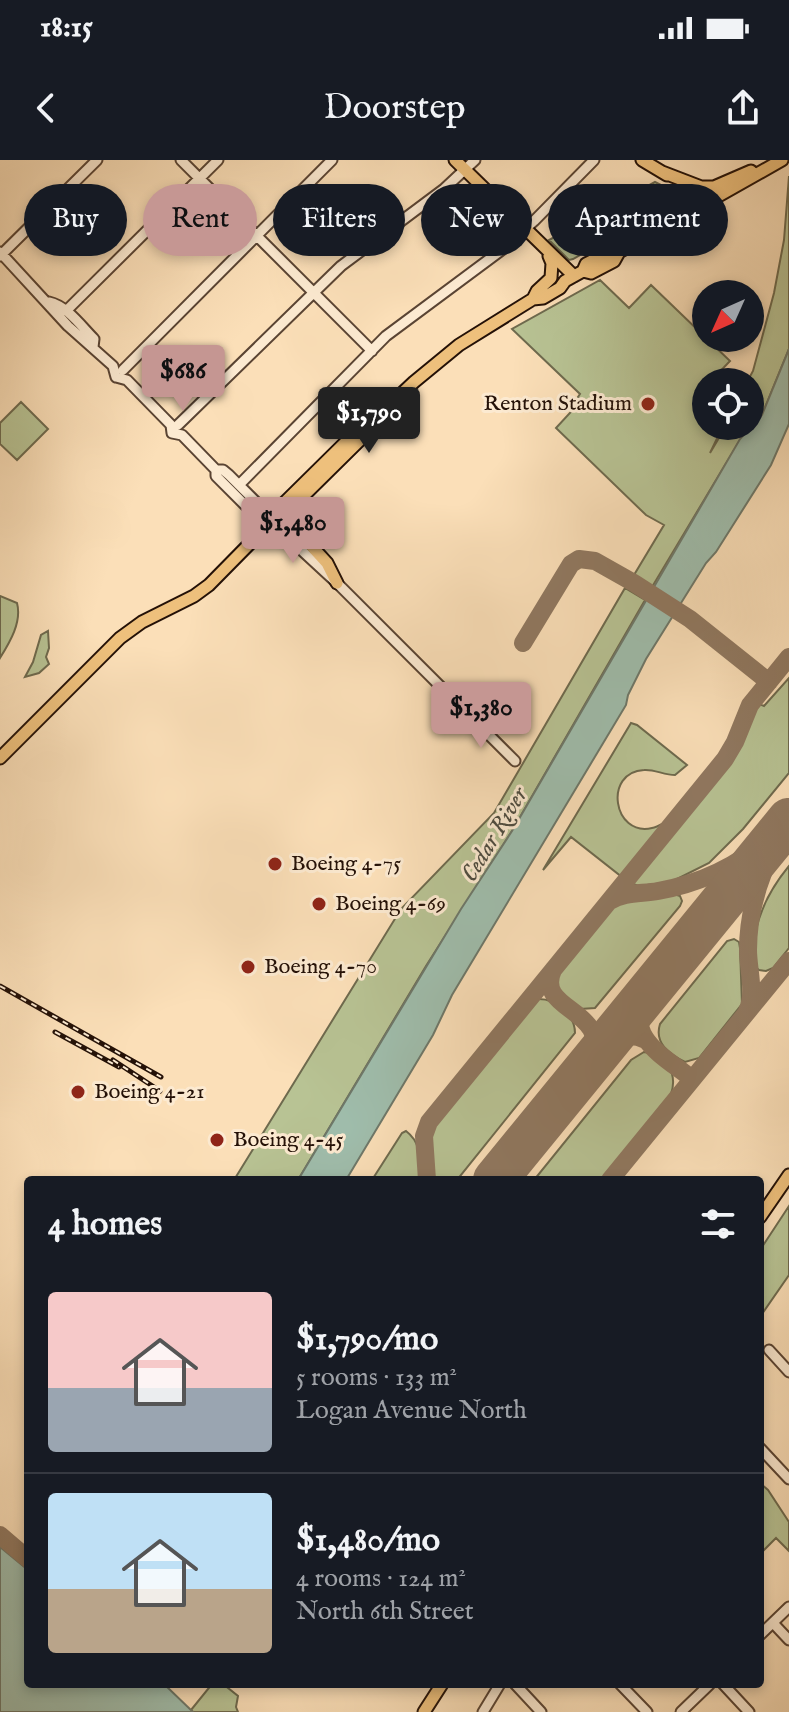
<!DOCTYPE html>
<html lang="en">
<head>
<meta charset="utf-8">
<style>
  :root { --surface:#171b24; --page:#20242c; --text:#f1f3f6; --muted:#9ea1a6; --line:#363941; --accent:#c59692 }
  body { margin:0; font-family:"IM FELL English",serif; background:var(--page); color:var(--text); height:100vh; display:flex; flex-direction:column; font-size:30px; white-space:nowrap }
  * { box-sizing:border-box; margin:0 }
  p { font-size:26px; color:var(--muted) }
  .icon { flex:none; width:44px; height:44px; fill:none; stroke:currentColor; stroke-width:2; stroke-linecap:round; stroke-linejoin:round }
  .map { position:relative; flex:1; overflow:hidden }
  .side { position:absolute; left:24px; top:1016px; width:740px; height:512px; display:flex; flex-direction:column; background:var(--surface); border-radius:8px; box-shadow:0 4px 12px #0003 }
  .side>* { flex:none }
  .guide { position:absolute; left:24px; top:24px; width:742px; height:72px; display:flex; gap:16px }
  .needle { width:52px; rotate:225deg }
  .buttons { position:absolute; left:692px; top:120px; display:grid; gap:16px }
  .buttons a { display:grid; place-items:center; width:72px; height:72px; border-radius:50%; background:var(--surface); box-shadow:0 4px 12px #0003; font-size:40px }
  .price { position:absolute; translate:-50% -68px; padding:0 18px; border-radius:8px; background:var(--accent); color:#111; font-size:26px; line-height:52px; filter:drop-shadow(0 2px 4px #0008) }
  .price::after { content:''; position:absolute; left:50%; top:48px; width:24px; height:18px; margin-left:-12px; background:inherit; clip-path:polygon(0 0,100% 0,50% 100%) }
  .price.active { background:#222; color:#fff }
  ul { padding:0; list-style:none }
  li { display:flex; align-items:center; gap:24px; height:200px; padding:0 24px }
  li+li { border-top:2px solid var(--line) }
  li span { display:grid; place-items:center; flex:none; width:224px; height:160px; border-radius:8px; color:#555 }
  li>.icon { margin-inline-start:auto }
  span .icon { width:96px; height:96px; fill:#fffc; stroke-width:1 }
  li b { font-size:34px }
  h2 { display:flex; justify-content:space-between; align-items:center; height:96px; padding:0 24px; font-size:34px }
  .pill { padding:0 28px; border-radius:36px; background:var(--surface); box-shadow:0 4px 12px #0003; font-size:28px; line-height:72px }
  .pill.active { background:var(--accent); color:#111 }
  .status { display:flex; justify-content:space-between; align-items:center; height:56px; padding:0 40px; background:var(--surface); direction:ltr }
  .status svg { height:22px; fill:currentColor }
  header { display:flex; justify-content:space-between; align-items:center; height:104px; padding:0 24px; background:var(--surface); font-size:36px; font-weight:600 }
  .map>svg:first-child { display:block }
</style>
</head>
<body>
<div class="status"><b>18:15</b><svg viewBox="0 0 49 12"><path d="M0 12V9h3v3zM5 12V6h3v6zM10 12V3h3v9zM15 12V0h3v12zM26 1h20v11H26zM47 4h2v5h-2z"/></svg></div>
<header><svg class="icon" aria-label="back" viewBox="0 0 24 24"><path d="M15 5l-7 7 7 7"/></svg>Doorstep<svg class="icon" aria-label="share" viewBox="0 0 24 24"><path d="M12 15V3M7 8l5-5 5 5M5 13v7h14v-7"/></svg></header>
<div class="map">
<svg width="789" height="1552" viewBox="0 0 789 1552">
  <rect width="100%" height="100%" fill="#fbdfb8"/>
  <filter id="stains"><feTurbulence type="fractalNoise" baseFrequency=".0025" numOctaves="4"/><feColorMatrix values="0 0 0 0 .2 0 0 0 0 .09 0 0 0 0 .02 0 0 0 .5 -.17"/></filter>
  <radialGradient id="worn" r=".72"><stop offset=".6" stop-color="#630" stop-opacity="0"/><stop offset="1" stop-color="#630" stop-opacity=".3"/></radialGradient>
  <path fill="#b8c394" stroke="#6e6a4e" stroke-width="2" d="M789,16V189L762,255L740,280L652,427L634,415L664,365L646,355L556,268L581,241L578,237L580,234L512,169L600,120L629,148L651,125L730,201L710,222H706V266H723L710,293L726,266H750V222H747L753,211L774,133L784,80Z
    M655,22L675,32L681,39L573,99L569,100L549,80Z
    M21,242L48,269L17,300L0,284V263Z
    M625,428L645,440L512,671L426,806L298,1020H234L401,749L494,653Z
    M0,436L17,443C22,462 10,482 0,498Z
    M48,471L49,488L46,497L49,504L39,513L25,517L33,502L41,475Z
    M789,518V613L743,669L709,703L671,722L639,726L633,724L635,717L725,608L759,544L764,546Z
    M631,563L637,565L687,605L675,615C664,615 654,609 644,610C603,612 613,677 652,668C658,667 665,662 668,661L622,717L571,677L543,710Z
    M789,706V788L773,808L766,811L759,810L754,806C750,768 766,734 789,706Z
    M674,734L680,736L682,741L680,746L595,848L580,849C573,843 560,836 557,827C551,810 598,759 612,745L621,740Z
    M734,779L739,782L740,788L742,844L699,898L685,902C669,894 654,883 660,864L727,781Z
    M537,839C556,838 575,855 575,873L457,1020H434L430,970L433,963Z
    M644,892C666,894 678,913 671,934L601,1020H534L631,900Z
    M406,971C423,984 419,1000 419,1020H372L402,973Z
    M789,1046V1115L760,1157V1090Z
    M760,1323L768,1330L789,1362V1391L776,1378L760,1394Z
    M212,1524H223L238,1536L236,1547L238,1552H193L191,1550Z"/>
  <path fill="#9fbdac" stroke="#6e786a" stroke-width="2" d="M789,189V264L771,305L716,392L706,403L646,499L628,535L626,545L452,835L433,875L346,1020H298L461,749L512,671L740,279L762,255Z
    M0,1387L28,1410V1524H164L193,1552H0Z"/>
  <path fill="#fbdfb8" d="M649,425L684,446L676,458L642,438Z"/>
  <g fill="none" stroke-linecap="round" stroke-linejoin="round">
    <path stroke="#907860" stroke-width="18" d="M523,483L571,404L579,399L595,401L634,423L690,459L769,522
      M610,741C624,732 642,734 658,731C703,723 745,702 778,670
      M553,810C534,852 612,848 592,901
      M645,837C624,878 664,896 692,919
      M747,851C756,834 748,809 748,790C748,743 765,700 789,661
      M604,886C618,877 629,872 646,880
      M427,1020L424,976L429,962L725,599L735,582L750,545L789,497
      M610,1020L789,801
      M0,1375L28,1399"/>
    <path stroke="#907860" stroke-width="44" d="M495,1020L789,660"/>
    <defs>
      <path id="minor" d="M181,0L372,191
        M0,92L68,166L113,206L116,217
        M0,96L97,0
        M49,142C67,146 81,166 94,179L93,187
        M66,151L218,0
        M123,210L332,0
        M116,217L127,220L171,265L172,273L182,275L216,310V316L258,358L271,362
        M178,265L341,106L444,29L475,0
        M216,310H223L229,315L265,351L271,362L337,423L515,601
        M239,325L386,176L503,89L534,61L594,0
        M769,1190L789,1212
        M760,1288L789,1319
        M773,1463L789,1480
        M760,1475L789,1447
        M515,1524L541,1552
        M620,1524L647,1552
        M723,1524L749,1552
        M483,1552L500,1524
        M681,1552L710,1524"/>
      <path id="major" d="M455,0L574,116
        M642,0L667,15
        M662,12L701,27H714L751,11
        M583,111L591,113L614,101L619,92
        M533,139L537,131L551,118L552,103L549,96
        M301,341L293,361L294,367L327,403L337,423
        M271,362L276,351L355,273L362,271
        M0,598L120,478L142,462L194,436L209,425L271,362L282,357L362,278V271L414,222L459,185L533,139L543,138L560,128L565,121L583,111L586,104L611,91L619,92L630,86L782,0
        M760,1057L789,1015
        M424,1552L442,1524"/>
    </defs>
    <use href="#minor" stroke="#5a4433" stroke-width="13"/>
    <use href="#major" stroke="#241107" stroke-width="15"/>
    <use href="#minor" stroke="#fcead1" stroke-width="9"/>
    <use href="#major" stroke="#eec07c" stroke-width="11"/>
    <defs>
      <path id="rail" d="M0,826L161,917
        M55,872L119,907
        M113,900L160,931"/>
    </defs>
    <use href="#rail" stroke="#241107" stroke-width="5"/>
    <use href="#rail" stroke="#fcead1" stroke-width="2" stroke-dasharray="6" stroke-linecap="butt"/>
  </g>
  <g fill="#8f2418" stroke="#fcead1" stroke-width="3">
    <circle cx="648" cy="244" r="8"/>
    <circle cx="275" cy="704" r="8"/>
    <circle cx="319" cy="744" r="8"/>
    <circle cx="248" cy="807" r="8"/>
    <circle cx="78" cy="932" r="8"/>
    <circle cx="217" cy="980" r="8"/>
  </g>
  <g text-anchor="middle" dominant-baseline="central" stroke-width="6" stroke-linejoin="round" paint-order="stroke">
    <g font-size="22" fill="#241107" stroke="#fcead1" text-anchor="start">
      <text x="632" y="244" text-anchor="end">Renton Stadium</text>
      <text x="291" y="704">Boeing 4-75</text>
      <text x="335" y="744">Boeing 4-69</text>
      <text x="264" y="807">Boeing 4-70</text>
      <text x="94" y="932">Boeing 4-21</text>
      <text x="233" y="980">Boeing 4-45</text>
    </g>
    <g font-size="24" font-style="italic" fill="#4f4d41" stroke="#fcead1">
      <text transform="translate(495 675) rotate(-59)">Cedar River</text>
    </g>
  </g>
  <rect width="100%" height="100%" filter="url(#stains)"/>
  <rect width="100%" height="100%" fill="url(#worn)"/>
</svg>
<div class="buttons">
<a><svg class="needle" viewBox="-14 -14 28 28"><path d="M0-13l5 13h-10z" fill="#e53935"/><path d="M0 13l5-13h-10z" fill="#9ea1a6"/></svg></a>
<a><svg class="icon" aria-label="locate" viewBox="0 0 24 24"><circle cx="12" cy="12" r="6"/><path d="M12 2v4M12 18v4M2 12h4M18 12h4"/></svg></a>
</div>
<b class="price" style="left:183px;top:253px">$686</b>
<b class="price active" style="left:369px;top:295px">$1,790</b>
<b class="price" style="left:293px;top:405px">$1,480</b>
<b class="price" style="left:481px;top:590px">$1,380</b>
<div class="guide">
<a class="pill">Buy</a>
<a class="pill active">Rent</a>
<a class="pill">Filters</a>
<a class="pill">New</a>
<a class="pill">Apartment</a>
</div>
<section class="side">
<h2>4 homes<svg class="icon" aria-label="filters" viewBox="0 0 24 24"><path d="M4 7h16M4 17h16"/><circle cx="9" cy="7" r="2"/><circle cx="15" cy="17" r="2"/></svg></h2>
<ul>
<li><span style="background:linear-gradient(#f6c9c9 60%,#9aa5b1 0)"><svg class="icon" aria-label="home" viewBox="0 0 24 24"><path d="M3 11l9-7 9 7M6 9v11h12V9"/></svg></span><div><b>$1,790/mo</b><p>5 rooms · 133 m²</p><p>Logan Avenue North</p></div></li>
<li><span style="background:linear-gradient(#bfe0f5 60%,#b9a48a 0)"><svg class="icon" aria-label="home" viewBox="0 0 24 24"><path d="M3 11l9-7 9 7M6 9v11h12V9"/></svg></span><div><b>$1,480/mo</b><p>4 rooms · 124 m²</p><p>North 6th Street</p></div></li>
</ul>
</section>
</div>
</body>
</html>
